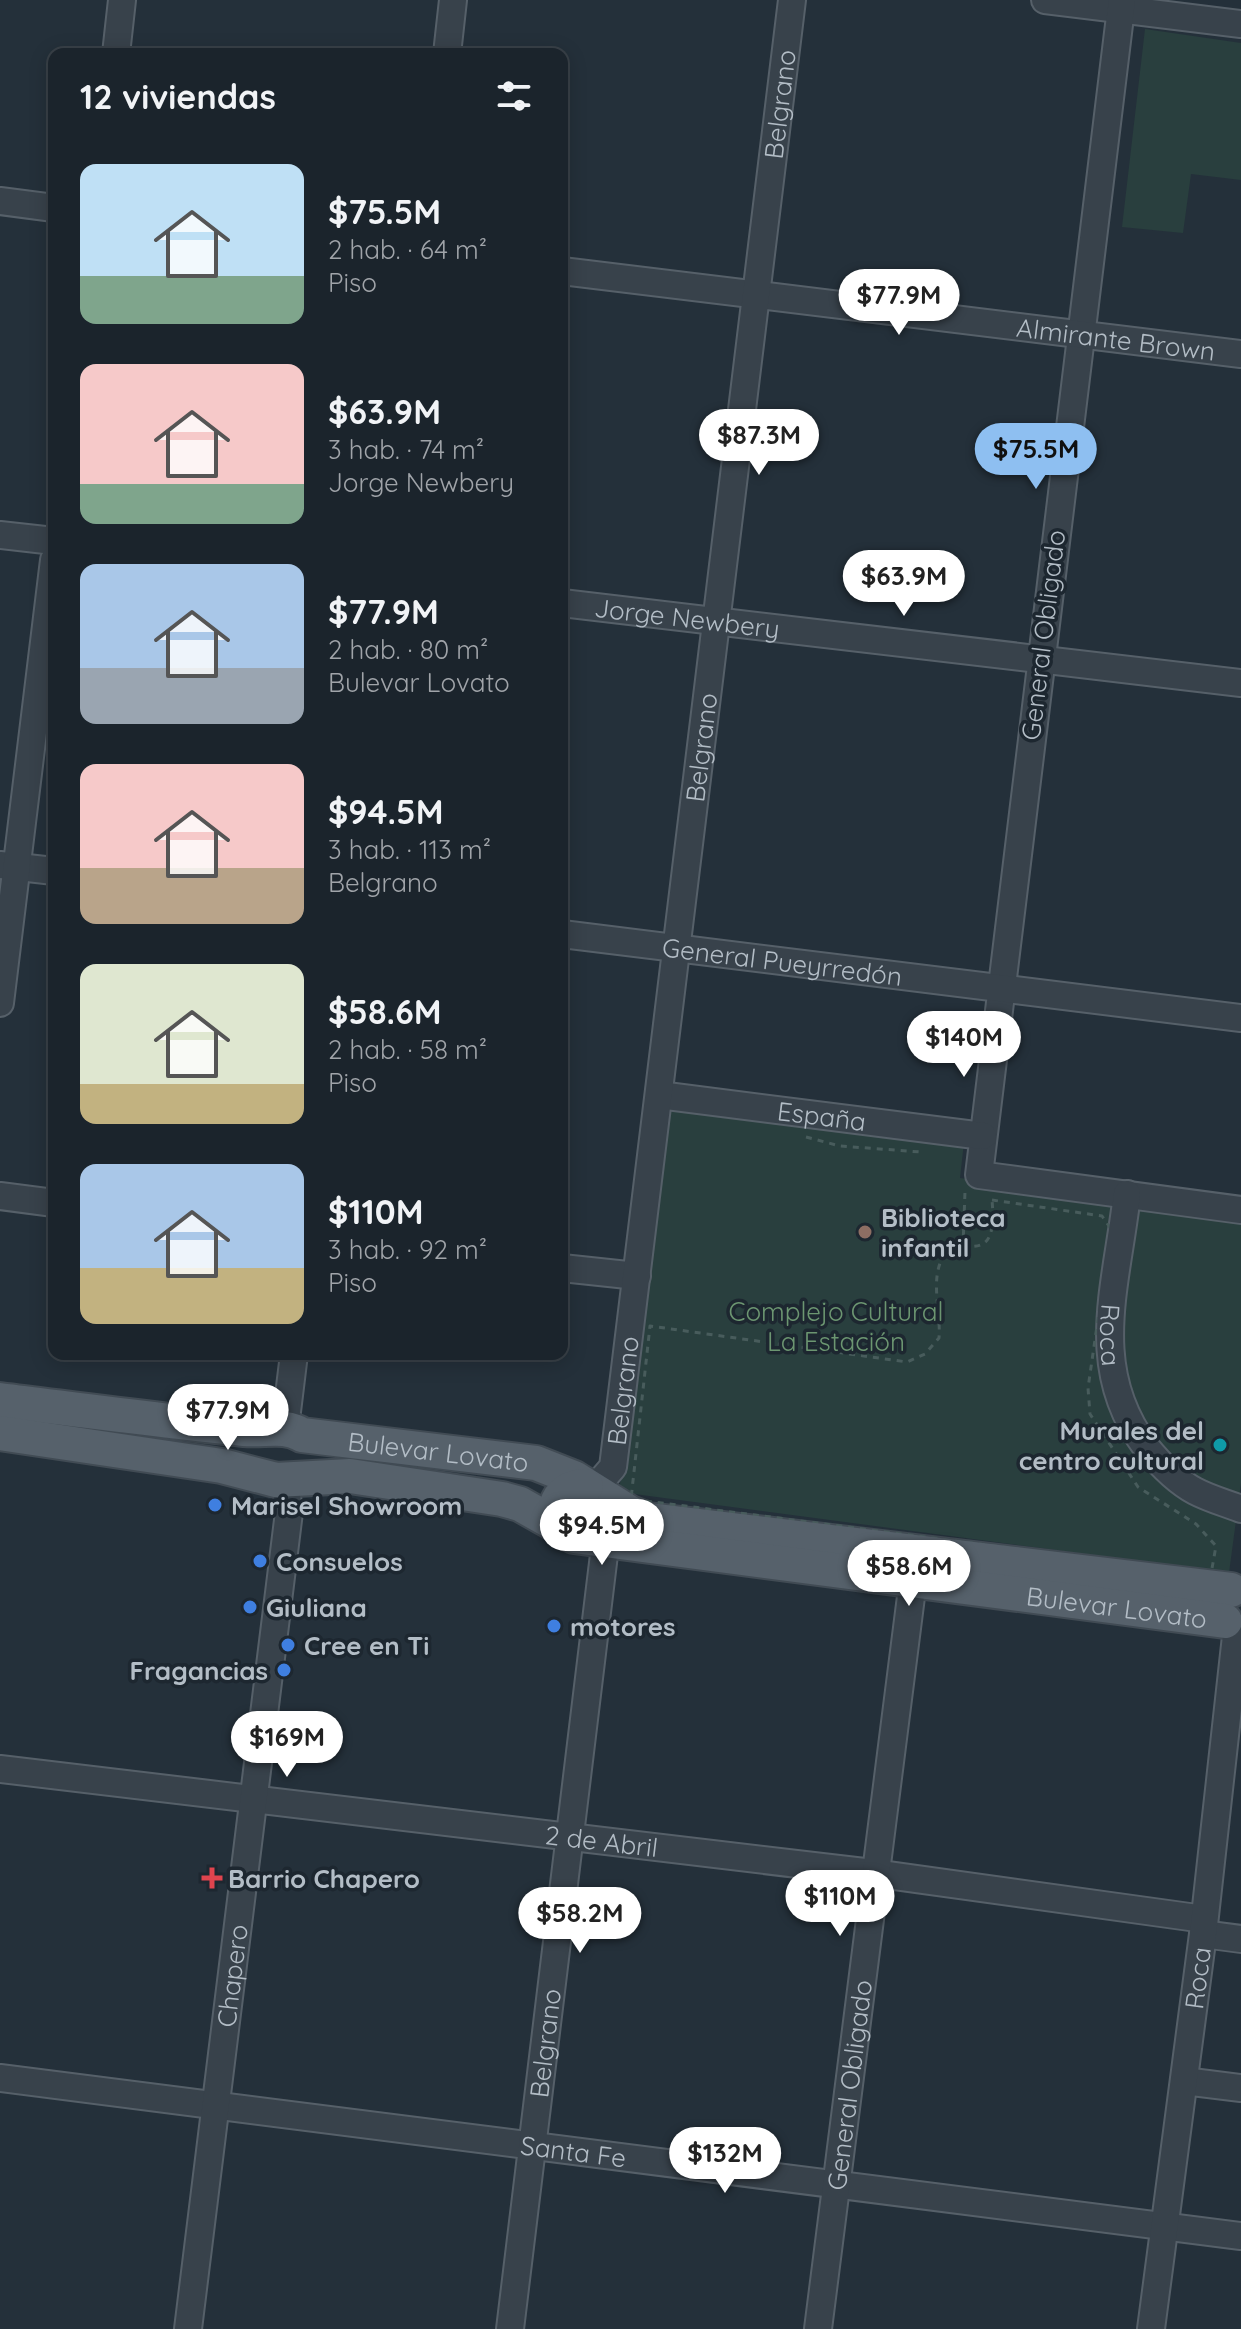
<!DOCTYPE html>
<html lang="es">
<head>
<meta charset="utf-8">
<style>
  :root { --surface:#1b242c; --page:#242c34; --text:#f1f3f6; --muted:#a0a4a9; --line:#394148; --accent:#8ebff1 }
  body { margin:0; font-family:Quicksand,sans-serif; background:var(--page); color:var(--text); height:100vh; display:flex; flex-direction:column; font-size:30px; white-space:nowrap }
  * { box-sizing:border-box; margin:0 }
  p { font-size:26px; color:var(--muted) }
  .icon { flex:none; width:44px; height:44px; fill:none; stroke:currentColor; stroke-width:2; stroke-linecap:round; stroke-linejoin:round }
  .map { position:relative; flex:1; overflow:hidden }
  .side { position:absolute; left:48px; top:48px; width:520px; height:1312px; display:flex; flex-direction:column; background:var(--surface); border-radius:16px; box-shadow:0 4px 20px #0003,0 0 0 2px var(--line) }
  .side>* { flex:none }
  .price { position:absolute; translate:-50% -68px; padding:0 18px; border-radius:28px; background:#fff; color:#222; font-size:26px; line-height:52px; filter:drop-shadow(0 2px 4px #0008) }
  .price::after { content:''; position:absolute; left:50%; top:48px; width:24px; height:18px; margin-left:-12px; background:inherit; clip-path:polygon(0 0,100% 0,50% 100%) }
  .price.on { background:var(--accent); color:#111 }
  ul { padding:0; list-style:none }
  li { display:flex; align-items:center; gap:24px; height:200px; padding:0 32px }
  li span { display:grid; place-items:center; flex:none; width:224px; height:160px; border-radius:16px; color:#555 }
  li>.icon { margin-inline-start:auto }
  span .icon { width:96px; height:96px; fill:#fffc; stroke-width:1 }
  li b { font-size:34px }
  h2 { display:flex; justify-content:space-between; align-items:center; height:96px; padding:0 32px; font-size:34px }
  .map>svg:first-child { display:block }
</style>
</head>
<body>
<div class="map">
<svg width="1241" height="2329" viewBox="0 0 1241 2329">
  <rect width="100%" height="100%" fill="#24303a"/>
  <path fill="#293f3e" d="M1145,29L1241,43V180L1191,174L1183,233L1122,227Z
    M669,1104L964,1142L960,1178L1241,1219V1483L1229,1573L619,1492Z"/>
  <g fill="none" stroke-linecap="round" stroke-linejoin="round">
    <defs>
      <g id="minor">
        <path d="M1045,0L1241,24"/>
        <path d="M1122,0L979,1175L1241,1210"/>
        <path d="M116,54L122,0"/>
        <path d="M447,54L453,0"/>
        <path d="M0,201L54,208"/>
        <path id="s1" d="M562,271L1241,354"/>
        <path d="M0,535L54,541"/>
        <path id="s2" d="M562,603L1241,683"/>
        <path d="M0,865L54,871"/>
        <path id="s3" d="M562,934L1241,1018"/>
        <path d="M0,1003L54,560"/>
        <path id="s4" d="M659,1095L983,1136"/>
        <path id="s5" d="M1127,1194C1117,1285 1086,1367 1146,1447C1160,1464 1176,1481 1195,1491C1210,1499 1226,1503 1241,1509"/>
        <path d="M0,1196L54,1203"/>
        <path d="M562,1268L637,1276"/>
        <path d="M285,1428L294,1354"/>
        <path id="s6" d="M594,1489L613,1467L792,0"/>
        <path id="s7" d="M0,1769L873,1873L1204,1919"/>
        <path d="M1203,1934L1241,1939"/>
        <path id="s8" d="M0,2078L1241,2236"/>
        <path d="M1184,2081L1241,2088"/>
        <path id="s9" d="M188,2329L289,1512L285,1480"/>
        <path id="s10" d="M510,2329L606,1538V1517"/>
        <path id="s11" d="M818,2329L915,1565"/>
        <path id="s12" d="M1151,2329L1203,1934L1237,1627"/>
      </g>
      <g id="major">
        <path id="s13" d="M0,1400C81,1410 162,1421 244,1429C264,1431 285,1424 302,1435L536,1463L574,1478L630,1513L648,1520L1231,1590"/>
        <path d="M0,1433L222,1466L276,1480L350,1476L502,1499L520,1504L559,1526"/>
        <path id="s14" d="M586,1486C554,1485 543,1522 574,1536L1225,1621"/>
      </g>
    </defs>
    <use href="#minor" stroke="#566069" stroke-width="30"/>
    <use href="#major" stroke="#414b54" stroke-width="38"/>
    <path stroke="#485c5c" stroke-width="3" stroke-dasharray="6 6" stroke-linecap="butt" d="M806,1137L840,1146L921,1152
      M992,1200L1102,1216L1111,1229L1088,1388L1090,1414L1138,1487L1196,1524L1216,1546L1211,1574L631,1499L650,1326L907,1362L925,1354L939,1338C941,1314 931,1283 941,1261C957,1227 999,1276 992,1200Z
      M963,1247L965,1191"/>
    <use href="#minor" stroke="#38424b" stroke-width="26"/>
    <use href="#major" stroke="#56616b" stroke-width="34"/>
  </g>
  <circle fill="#8d6e63" stroke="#1d2730" stroke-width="3" cx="865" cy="1232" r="8"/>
  <circle fill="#0f9aa8" stroke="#1d2730" stroke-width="3" cx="1220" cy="1445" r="8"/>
  <g fill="#3f7fe0" stroke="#1d2730" stroke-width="3">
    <circle cx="215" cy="1505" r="8"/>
    <circle cx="260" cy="1561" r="8"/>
    <circle cx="250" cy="1607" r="8"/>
    <circle cx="554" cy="1626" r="8"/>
    <circle cx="288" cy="1645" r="8"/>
    <circle cx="284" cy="1670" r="8"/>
  </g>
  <path fill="#e0444e" stroke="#1d2730" stroke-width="3" d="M208 1866h8v8h8v8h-8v8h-8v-8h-8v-8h8z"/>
  <g text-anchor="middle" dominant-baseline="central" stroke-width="7" stroke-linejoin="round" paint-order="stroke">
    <g font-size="26" fill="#b3bdc6" stroke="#1d2730">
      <text stroke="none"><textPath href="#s6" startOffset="1402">Belgrano</textPath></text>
      <text stroke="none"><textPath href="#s1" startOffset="558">Almirante Brown</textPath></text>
      <text stroke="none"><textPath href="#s2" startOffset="126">Jorge Newbery</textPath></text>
      <text transform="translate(1043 635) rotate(-83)">General Obligado</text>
      <text stroke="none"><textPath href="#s6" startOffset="754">Belgrano</textPath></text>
      <text stroke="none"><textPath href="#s3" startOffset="222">General Pueyrredón</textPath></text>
      <text stroke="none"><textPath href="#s4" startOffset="164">España</textPath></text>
      <text stroke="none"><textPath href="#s5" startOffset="142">Roca</textPath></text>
      <text stroke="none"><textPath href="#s6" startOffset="106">Belgrano</textPath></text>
      <text stroke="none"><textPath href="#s13" startOffset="442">Bulevar Lovato</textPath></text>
      <text stroke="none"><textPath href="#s14" startOffset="624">Bulevar Lovato</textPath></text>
      <text stroke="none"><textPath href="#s7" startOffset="606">2 de Abril</textPath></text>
      <text stroke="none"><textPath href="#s9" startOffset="356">Chapero</textPath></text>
      <text stroke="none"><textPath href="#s12" startOffset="354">Roca</textPath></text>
      <text stroke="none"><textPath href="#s10" startOffset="288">Belgrano</textPath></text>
      <text stroke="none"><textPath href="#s11" startOffset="246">General Obligado</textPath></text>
      <text stroke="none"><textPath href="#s8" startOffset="578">Santa Fe</textPath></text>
    </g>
    <g font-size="26" font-weight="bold" fill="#b3bdc6" stroke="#1d2730" text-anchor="start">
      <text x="881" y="1217">Biblioteca<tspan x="881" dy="30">infantil</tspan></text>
      <text x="1204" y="1430" text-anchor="end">Murales del<tspan x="1204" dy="30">centro cultural</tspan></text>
      <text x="231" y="1505">Marisel Showroom</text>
      <text x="276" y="1561">Consuelos</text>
      <text x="266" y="1607">Giuliana</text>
      <text x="570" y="1626">motores</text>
      <text x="304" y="1645">Cree en Ti</text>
      <text x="268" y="1670" text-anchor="end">Fragancias</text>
      <text x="228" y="1878">Barrio Chapero</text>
    </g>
    <g font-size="26" fill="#6c9671" stroke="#1d2730">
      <text x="836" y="1311">Complejo Cultural<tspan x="836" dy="30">La Estación</tspan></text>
    </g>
  </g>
</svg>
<b class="price" style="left:899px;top:337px">$77.9M</b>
<b class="price" style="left:759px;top:477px">$87.3M</b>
<b class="price on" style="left:1036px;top:491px">$75.5M</b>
<b class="price" style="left:904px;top:618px">$63.9M</b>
<b class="price" style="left:964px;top:1079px">$140M</b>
<b class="price" style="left:228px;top:1452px">$77.9M</b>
<b class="price" style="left:602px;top:1567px">$94.5M</b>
<b class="price" style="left:909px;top:1608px">$58.6M</b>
<b class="price" style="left:287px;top:1779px">$169M</b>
<b class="price" style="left:840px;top:1938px">$110M</b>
<b class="price" style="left:580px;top:1955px">$58.2M</b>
<b class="price" style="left:725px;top:2195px">$132M</b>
<section class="side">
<h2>12 viviendas<svg class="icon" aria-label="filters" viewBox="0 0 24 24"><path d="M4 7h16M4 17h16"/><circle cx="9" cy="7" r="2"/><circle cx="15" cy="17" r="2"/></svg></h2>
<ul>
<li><span style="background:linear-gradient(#bfe0f5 70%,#7fa58c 0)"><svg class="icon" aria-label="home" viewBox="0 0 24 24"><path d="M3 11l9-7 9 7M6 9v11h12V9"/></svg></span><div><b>$75.5M</b><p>2 hab. · 64 m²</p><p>Piso</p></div></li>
<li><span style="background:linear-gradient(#f6c9c9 75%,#7fa58c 0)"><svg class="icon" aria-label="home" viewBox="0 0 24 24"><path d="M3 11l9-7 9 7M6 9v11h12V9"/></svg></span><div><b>$63.9M</b><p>3 hab. · 74 m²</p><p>Jorge Newbery</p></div></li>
<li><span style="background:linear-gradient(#a9c7e8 65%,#9aa5b1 0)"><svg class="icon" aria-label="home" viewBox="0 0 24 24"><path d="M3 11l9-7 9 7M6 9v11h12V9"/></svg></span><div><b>$77.9M</b><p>2 hab. · 80 m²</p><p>Bulevar Lovato</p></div></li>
<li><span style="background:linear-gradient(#f6c9c9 65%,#b9a48a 0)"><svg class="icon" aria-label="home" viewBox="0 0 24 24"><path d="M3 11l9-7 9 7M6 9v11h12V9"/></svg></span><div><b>$94.5M</b><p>3 hab. · 113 m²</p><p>Belgrano</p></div></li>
<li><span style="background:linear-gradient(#dfe7d0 75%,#c2b280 0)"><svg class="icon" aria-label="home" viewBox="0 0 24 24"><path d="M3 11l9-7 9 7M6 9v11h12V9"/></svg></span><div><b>$58.6M</b><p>2 hab. · 58 m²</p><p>Piso</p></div></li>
<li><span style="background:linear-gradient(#a9c7e8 65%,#c2b280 0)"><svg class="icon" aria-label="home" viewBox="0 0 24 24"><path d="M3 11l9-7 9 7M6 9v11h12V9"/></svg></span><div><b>$110M</b><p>3 hab. · 92 m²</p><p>Piso</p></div></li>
</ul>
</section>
</div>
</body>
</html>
